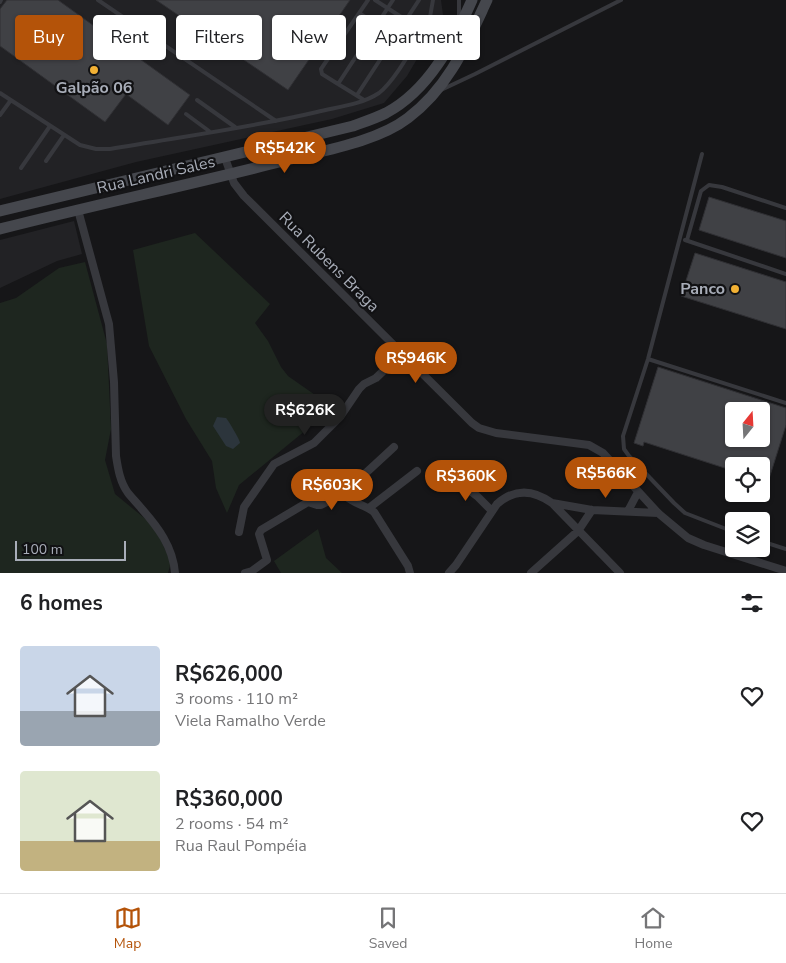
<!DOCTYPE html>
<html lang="en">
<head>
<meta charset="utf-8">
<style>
  :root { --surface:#fff; --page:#f2f2f2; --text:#202124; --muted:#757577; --line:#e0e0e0; --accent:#b45309 }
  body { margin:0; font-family:"Nunito Sans",sans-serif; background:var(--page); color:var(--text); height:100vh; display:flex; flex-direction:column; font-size:19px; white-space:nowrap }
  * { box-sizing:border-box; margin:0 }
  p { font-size:16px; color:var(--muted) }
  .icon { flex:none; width:28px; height:28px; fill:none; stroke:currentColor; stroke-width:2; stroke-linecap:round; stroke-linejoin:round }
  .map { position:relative; height:573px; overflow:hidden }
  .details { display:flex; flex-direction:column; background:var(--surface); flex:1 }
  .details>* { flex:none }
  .hud { position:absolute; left:15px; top:15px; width:500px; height:45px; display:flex; gap:10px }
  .needle { width:32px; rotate:18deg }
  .buttons { position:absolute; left:725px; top:402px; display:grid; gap:10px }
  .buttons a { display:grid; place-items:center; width:45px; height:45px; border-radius:5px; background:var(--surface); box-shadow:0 1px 4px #0004; font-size:25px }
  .scale { position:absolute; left:15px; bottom:12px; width:111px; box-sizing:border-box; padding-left:5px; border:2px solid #a8adb8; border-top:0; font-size:14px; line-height:18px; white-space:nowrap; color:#a8adb8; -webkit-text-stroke:4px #111113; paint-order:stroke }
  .price { position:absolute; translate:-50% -42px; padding:0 11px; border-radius:18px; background:var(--accent); color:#fff; font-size:16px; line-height:32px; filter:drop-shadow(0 1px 2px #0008) }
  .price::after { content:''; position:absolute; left:50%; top:30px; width:15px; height:11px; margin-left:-8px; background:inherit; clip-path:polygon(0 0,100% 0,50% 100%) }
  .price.on { background:#222; color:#fff }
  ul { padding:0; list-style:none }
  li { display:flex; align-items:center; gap:15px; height:125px; padding:0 20px }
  li span { display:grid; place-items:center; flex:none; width:140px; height:100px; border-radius:5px; color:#555 }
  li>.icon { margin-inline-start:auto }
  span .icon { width:60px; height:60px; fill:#fffc; stroke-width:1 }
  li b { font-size:21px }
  h2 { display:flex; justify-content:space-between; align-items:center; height:60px; padding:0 20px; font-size:21px }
  .tag { padding:0 18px; border-radius:5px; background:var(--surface); box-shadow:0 1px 4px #0004; font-size:18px; line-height:45px }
  .tag.on { background:var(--accent); color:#fff }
  .dock { display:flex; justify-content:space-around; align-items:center; height:70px; border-top:1px solid var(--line); background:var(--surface); font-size:14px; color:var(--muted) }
  .dock a { display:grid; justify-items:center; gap:2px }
  .dock .on { color:var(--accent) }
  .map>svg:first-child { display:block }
</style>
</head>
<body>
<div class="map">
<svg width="786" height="573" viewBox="0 0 786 573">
  <rect width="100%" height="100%" fill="#161618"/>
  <path fill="#222225" d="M0,0H441L443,15L407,76L384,103L332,119L136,162L0,199Z
    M74,221L82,254L57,261L0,288V240Z"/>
  <path fill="#1e261f" d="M195,233L270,304L255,323L268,341L281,367L288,376L328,404L306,430L239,485L227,513L216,488L212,461L186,419L149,346L133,250Z
    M85,262L107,344L111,429L105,460L115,494L154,526L171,562L168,573H0V303L16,298L59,268Z
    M318,529L326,558L342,573H281L274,561Z"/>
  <path fill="#2c353c" d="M217,417L226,418C228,420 240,440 240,443L233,449L226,446L213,426Z"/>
  <path fill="#404145" stroke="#303034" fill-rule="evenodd" d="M7,0H58L190,95L168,125L126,94L105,122L0,46V9Z
    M156,0H350L288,90Z
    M709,197L786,221V258L699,230Z
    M695,253L786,282V329L681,296Z
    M658,367L786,408V425L768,482L761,480V466H734V471L644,442L643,446L634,443ZM734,411H761V439H734Z"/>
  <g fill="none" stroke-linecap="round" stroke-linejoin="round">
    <path stroke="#37383d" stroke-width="4" d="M98,0L276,121
      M375,0L406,20
      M459,0V18
      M0,2L1,0
      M359,13L396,37
      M338,84L322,74L321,69L368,0
      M441,90L475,74L621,0
      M0,93L80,145L96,149H110C179,137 249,128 317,112C337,107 361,105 379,93C396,80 415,43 427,24L430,17L433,0
      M357,95L419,0
      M197,100L235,127
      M364,100L338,84L393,0
      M186,114L209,131
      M0,115L11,100
      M702,154L648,359L623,436L624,449L629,456L674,503L685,513L734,532
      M46,161L64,135
      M21,168L50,126
      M685,240L786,274
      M687,240L701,191L709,185L722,187L786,208
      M648,359L786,403
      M761,541L786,549"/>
    <path stroke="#37383d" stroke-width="8" d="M225,158L234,183L244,196L472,423L479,428L496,433L589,445L603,453L658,513L688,538L704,545L786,571
      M78,210L109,324L114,382L116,456C118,469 120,482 128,493C132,498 137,503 141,508C158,527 173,547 175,573
      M453,478L477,496L492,511
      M343,494C354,504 363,504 374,512L408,566L410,573
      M552,503L592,510L658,513
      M369,508L417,471
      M628,511L638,492
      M239,532L244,507L274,464L314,443L340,417L359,389L364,384L376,378L401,354
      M245,573L252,571L267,560L259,534L261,530L308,502L317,505H321L343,494L394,447
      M449,573L456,565L497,504C515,488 534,490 552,503L620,573
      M531,573L578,531L592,510"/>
    <path stroke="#45474d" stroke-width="11" d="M0,211L353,126C364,122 376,118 386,113C429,90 453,43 472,0
      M0,229C94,205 189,185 283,161C321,151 377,142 408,118C449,87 466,45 487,0"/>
  </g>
  <g fill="#f2b134" stroke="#111113" stroke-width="2">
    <circle cx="94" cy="70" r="5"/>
    <circle cx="735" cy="289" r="5"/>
  </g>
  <g text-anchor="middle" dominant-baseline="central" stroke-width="4.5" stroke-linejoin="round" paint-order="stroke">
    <g font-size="16" font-weight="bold" fill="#a8adb8" stroke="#111113">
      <text x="94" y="88">Galpão 06</text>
      <text x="725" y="289" text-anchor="end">Panco</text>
    </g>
    <g font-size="16" fill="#a8adb8" stroke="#111113">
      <text transform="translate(156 175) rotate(-13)">Rua Landri Sales</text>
      <text transform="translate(329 262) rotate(45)">Rua Rubens Braga</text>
    </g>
  </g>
</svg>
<div class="buttons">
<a><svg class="needle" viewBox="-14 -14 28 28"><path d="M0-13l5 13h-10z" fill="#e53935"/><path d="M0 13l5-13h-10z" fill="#757577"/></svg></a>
<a><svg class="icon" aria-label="locate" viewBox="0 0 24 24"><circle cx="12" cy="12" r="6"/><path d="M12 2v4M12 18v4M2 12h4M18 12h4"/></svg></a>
<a><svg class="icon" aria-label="layers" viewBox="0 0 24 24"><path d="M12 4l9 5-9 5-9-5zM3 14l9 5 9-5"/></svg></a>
</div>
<div class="scale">100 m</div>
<b class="price" style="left:285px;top:174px">R$542K</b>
<b class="price" style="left:416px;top:384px">R$946K</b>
<b class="price on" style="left:305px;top:436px">R$626K</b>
<b class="price" style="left:606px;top:499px">R$566K</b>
<b class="price" style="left:466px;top:502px">R$360K</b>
<b class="price" style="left:332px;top:511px">R$603K</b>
<div class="hud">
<a class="tag on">Buy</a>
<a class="tag">Rent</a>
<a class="tag">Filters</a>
<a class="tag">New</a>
<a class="tag">Apartment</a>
</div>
</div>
<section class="details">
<h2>6 homes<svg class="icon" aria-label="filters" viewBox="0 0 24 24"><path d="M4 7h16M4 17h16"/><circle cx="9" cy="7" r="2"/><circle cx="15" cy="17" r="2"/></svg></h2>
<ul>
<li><span style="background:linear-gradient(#c9d6e8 65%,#9aa5b1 0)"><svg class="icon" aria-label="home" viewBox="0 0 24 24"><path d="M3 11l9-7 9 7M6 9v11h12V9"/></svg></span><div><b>R$626,000</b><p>3 rooms · 110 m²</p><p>Viela Ramalho Verde</p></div><svg class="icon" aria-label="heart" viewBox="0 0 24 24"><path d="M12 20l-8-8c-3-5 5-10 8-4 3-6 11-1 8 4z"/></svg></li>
<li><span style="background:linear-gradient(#dfe7d0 70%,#c2b280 0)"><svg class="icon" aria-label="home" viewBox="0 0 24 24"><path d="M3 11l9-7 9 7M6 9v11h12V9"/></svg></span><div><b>R$360,000</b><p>2 rooms · 54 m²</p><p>Rua Raul Pompéia</p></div><svg class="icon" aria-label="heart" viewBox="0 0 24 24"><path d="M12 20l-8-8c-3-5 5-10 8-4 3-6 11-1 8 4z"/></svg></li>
</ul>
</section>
<nav class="dock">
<a class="on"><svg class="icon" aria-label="map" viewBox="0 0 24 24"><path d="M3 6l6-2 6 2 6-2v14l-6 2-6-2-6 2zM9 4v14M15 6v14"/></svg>Map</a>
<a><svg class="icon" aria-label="saved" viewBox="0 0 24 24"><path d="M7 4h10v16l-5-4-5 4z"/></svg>Saved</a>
<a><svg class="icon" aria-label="home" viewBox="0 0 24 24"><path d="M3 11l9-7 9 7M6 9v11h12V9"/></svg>Home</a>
</nav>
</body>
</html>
